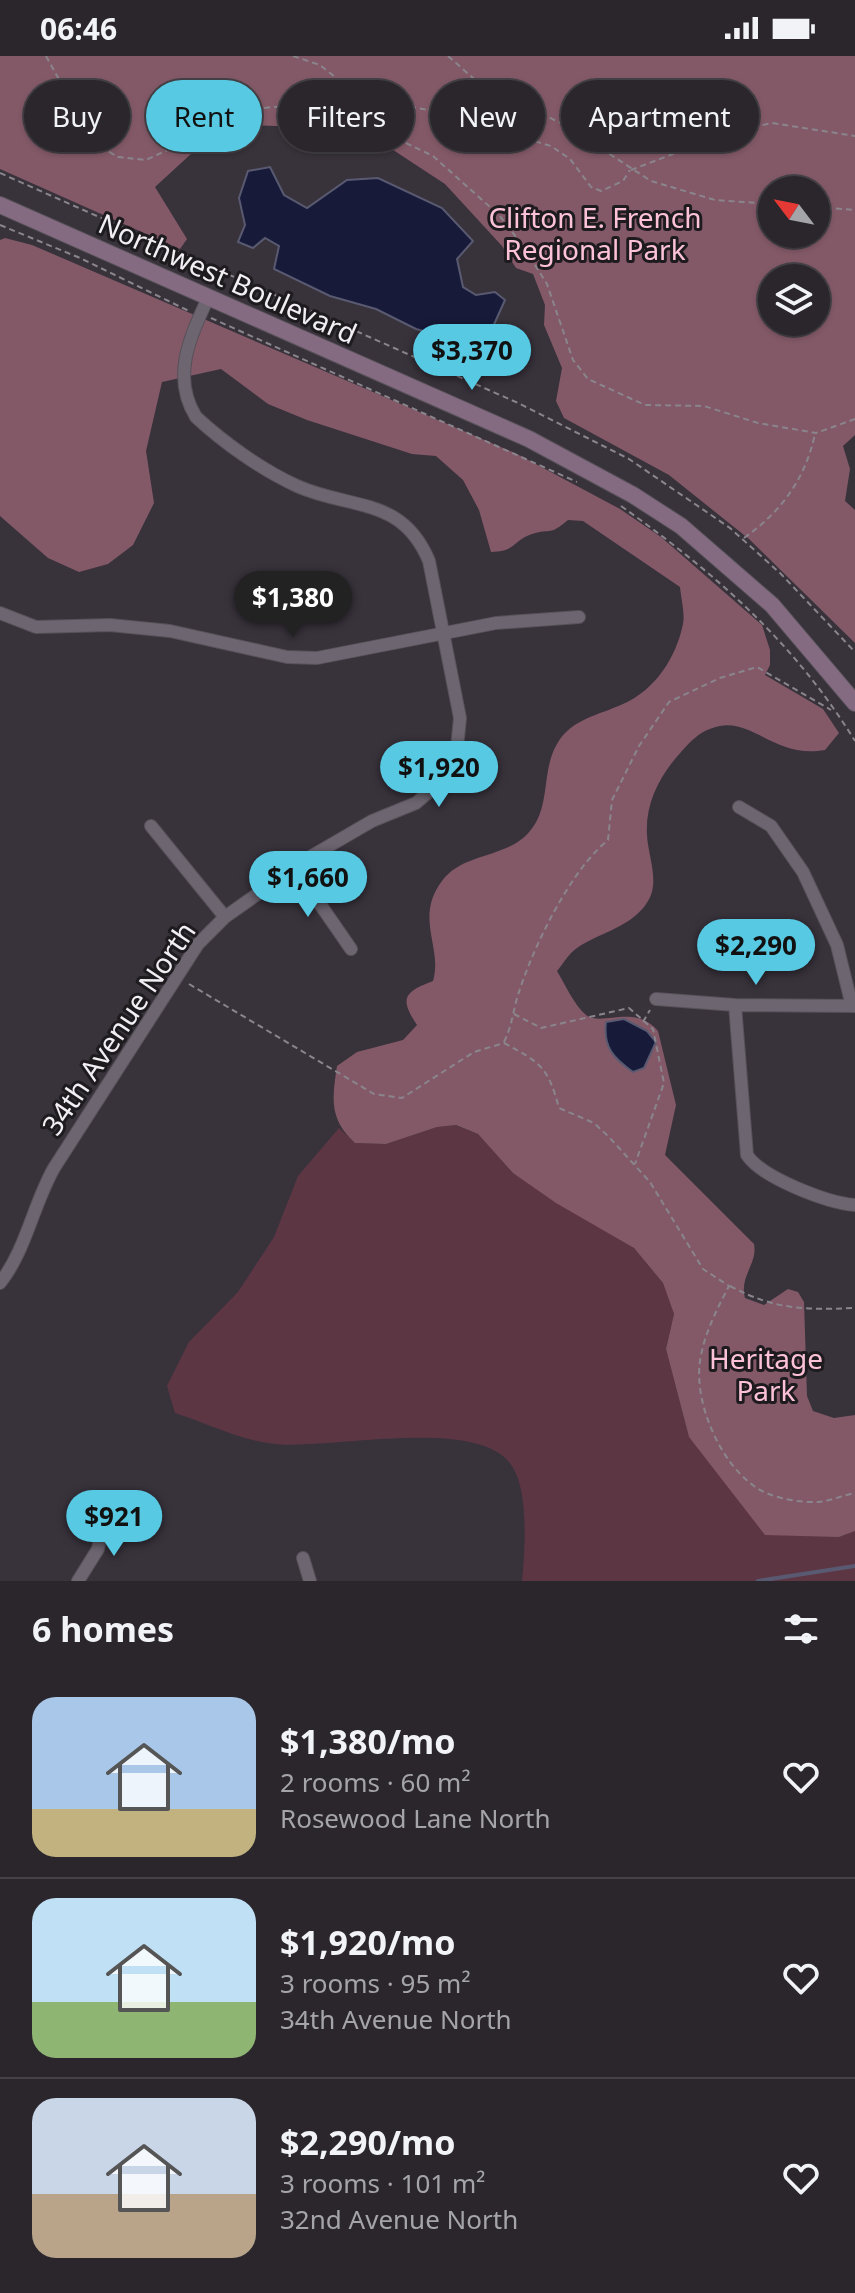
<!DOCTYPE html>
<html lang="en">
<head>
<meta charset="utf-8">
<style>
  :root { --surface:#2a262c; --page:#363238; --text:#f1f3f6; --muted:#a5a5a9; --line:#464348; --accent:#58c9e3 }
  body { margin:0; font-family:"Noto Sans",sans-serif; background:var(--page); color:var(--text); height:100vh; display:flex; flex-direction:column; font-size:30px; white-space:nowrap }
  * { box-sizing:border-box; margin:0 }
  p { font-size:26px; color:var(--muted) }
  .icon { flex:none; width:44px; height:44px; fill:none; stroke:currentColor; stroke-width:2; stroke-linecap:round; stroke-linejoin:round }
  .map { position:relative; height:1525px; overflow:hidden }
  .details { display:flex; flex-direction:column; background:var(--surface); flex:1 }
  .details>* { flex:none }
  .hud { position:absolute; left:24px; top:24px; width:808px; height:72px; display:flex; gap:16px }
  .needle { width:52px; rotate:302deg }
  .controls { position:absolute; left:758px; top:120px; display:grid; gap:16px }
  .controls a { display:grid; place-items:center; width:72px; height:72px; border-radius:50%; background:var(--surface); box-shadow:0 2px 6px #0004,0 0 0 2px var(--line); font-size:40px }
  .price { position:absolute; translate:-50% -68px; padding:0 18px; border-radius:28px; background:var(--accent); color:#111; font-size:26px; line-height:52px; filter:drop-shadow(0 2px 4px #0008) }
  .price::after { content:''; position:absolute; left:50%; top:48px; width:24px; height:18px; margin-left:-12px; background:inherit; clip-path:polygon(0 0,100% 0,50% 100%) }
  .price.selected { background:#222; color:#fff }
  ul { padding:0; list-style:none }
  li { display:flex; align-items:center; gap:24px; height:200px; padding:0 32px }
  li+li { border-top:2px solid var(--line) }
  li span { display:grid; place-items:center; flex:none; width:224px; height:160px; border-radius:24px; color:#555 }
  li>.icon { margin-inline-start:auto }
  span .icon { width:96px; height:96px; fill:#fffc; stroke-width:1 }
  li b { font-size:34px }
  h2 { display:flex; justify-content:space-between; align-items:center; height:96px; padding:0 32px; font-size:34px }
  .pill { padding:0 28px; border-radius:36px; background:var(--surface); box-shadow:0 2px 6px #0004,0 0 0 2px var(--line); font-size:28px; line-height:72px }
  .pill.selected { background:var(--accent); color:#111 }
  .status { display:flex; justify-content:space-between; align-items:center; height:56px; padding:0 40px; background:var(--surface); direction:ltr }
  .status svg { height:22px; fill:currentColor }
  .map>svg:first-child { display:block }
</style>
</head>
<body>
<div class="status"><b>06:46</b><svg viewBox="0 0 49 12"><path d="M0 12V9h3v3zM5 12V6h3v6zM10 12V3h3v9zM15 12V0h3v12zM26 1h20v11H26zM47 4h2v5h-2z"/></svg></div>
<div class="map">
<svg width="855" height="1525" viewBox="0 0 855 1525">
  <rect width="100%" height="100%" fill="#38323b"/>
  <path fill="#5d3644" d="M455,1069L478,1078L513,1117L634,1192L663,1227L674,1258L666,1293L689,1381L728,1427L839,1481L855,1475V1525H522C525,1496 529,1435 512,1410C479,1359 331,1394 275,1388C242,1385 206,1367 175,1357L167,1330L189,1286L238,1236L274,1181L298,1120L339,1072L355,1087L386,1088L437,1071Z"/>
  <path fill="#835967" fill-rule="evenodd" d="M0,0H855V379L843,390L850,413L845,445L855,454V587L749,483L669,419L564,362L556,345L562,312L544,269L545,249L533,218L516,212L502,190L445,128L384,88L307,71L242,69L192,97L155,131L187,183L180,193L0,113ZM772,134H816V178H772ZM772,222H816V266H772Z
    M5,182L32,189L517,398L620,453L661,481L762,569L770,594V609L765,619L823,653L839,677L825,694C777,703 754,664 720,670C701,674 694,682 681,696C660,719 645,747 647,779C648,800 660,826 648,845C633,871 600,876 577,892C569,897 563,908 557,915C565,928 574,949 586,959C602,971 635,947 658,975L676,1049L665,1099L754,1188C758,1208 739,1220 745,1242L764,1249L788,1233L798,1236L804,1246L807,1340L813,1355L834,1362L855,1359V1475L839,1481L765,1479L689,1381L666,1293L674,1258L663,1227L634,1192L556,1147L513,1117L478,1078L456,1069L437,1071L386,1088L355,1087C329,1063 332,1043 337,1010L357,996L403,984L417,969C399,942 404,936 433,925C443,891 414,862 442,825C463,796 507,803 530,775C551,751 541,715 557,688C571,663 599,659 623,648C655,634 676,602 683,568C685,557 681,542 680,531L583,465L568,464C549,480 552,472 532,478C513,484 516,496 491,496L479,454L463,424L436,400L412,398L307,364L268,348L221,313L162,326L146,395L154,447L133,489L108,508L79,516L48,502L0,460V184Z"/>
  <path fill="#171a39" stroke="#595a71" stroke-width="2" d="M270,111L284,139L307,152L347,124L378,122L442,152L473,185L457,203L463,231L476,239L495,236L505,244L487,284H458L416,273L376,253L330,240L274,213L279,190L265,182L253,192L238,186L245,169L239,142L248,115Z
    M624,963L647,975L656,986L644,1012L633,1016C613,1002 603,991 606,966Z"/>
  <g fill="none" stroke-linecap="round" stroke-linejoin="round">
    <path stroke="#595a71" stroke-width="4" d="M758,1525L855,1510"/>
    <defs>
      <path id="minor" d="M0,557L36,571L110,569L170,575L287,601L317,602L496,567L579,561
        M739,751L771,770L803,816L837,889L852,950
        M151,770L225,861
        M295,812L351,893
        M656,943L735,949L855,950
        M735,949L747,1099C762,1122 828,1147 855,1149
        M0,1227C26,1194 33,1149 54,1112L198,888L225,861L310,801L372,765L416,747L447,720L456,702L460,662L429,505C402,440 351,454 297,430C262,414 224,387 196,361C171,321 190,281 208,242
        M303,1502L310,1525
        M78,1525L98,1493L104,1461"/>
      <path id="secondary" d="M0,149L529,383L633,439L681,470L772,549L855,647"/>
    </defs>
    <use href="#minor" stroke="#575159" stroke-width="14"/>
    <use href="#secondary" stroke="#575159" stroke-width="18"/>
    <path stroke="#8a858c" stroke-width="2" stroke-dasharray="6 4" stroke-linecap="butt" d="M46,0L66,36L72,67L89,84L118,101L146,104L174,91L232,55L295,49L333,52L433,100L499,159L523,190L547,228L573,304L588,323L645,349L704,350L758,367L816,377L855,363
      M293,0L320,9L349,32L372,44L428,54L551,90L570,103L591,131L601,135L623,125L630,114
      M448,0L481,29L565,69L651,125L715,144L772,148
      M428,54L479,30
      M631,114L673,98L699,94L737,75L772,67L855,80
      M0,117L518,347L629,403L730,472L781,518L855,596
      M816,151L855,154
      M0,169L80,202L189,255
      M211,262L577,426
      M621,450C715,517 794,586 855,685
      M744,482C782,455 805,423 815,378
      M189,928L374,1038L402,1042L474,996L504,987C541,1007 548,1011 559,1052L594,1067L609,1081L650,1126L703,1213L729,1230C717,1253 704,1278 700,1305C694,1346 719,1405 754,1430C770,1442 799,1447 819,1446C831,1445 843,1439 855,1437
      M514,958L541,972L629,952L653,973L664,1027L635,1108
      M643,966L650,954
      M504,986C512,970 513,955 518,939C533,891 570,815 608,784L612,744L639,690L669,646L720,622L757,611L831,654
      M730,1230C775,1254 805,1254 855,1252"/>
    <use href="#minor" stroke="#6d6570" stroke-width="12"/>
    <use href="#secondary" stroke="#846b81" stroke-width="16"/>
  </g>
  <g text-anchor="middle" dominant-baseline="central" stroke-width="6" stroke-linejoin="round" paint-order="stroke">
    <g font-size="28" fill="#fdc2d6" stroke="#1e1b1f">
      <text x="595" y="161">Clifton E. French<tspan x="595" dy="32">Regional Park</tspan></text>
      <text x="766" y="1302">Heritage<tspan x="766" dy="32">Park</tspan></text>
    </g>
    <g font-size="28" fill="#f2eef4" stroke="#1e1b1f">
      <text transform="translate(228 222) rotate(24)">Northwest Boulevard</text>
      <text transform="translate(118 972) rotate(-56)">34th Avenue North</text>
    </g>
  </g>
</svg>
<div class="controls">
<a><svg class="needle" viewBox="-14 -14 28 28"><path d="M0-13l5 13h-10z" fill="#e53935"/><path d="M0 13l5-13h-10z" fill="#a5a5a9"/></svg></a>
<a><svg class="icon" aria-label="layers" viewBox="0 0 24 24"><path d="M12 4l9 5-9 5-9-5zM3 14l9 5 9-5"/></svg></a>
</div>
<b class="price" style="left:472px;top:336px">$3,370</b>
<b class="price selected" style="left:293px;top:583px">$1,380</b>
<b class="price" style="left:439px;top:753px">$1,920</b>
<b class="price" style="left:308px;top:863px">$1,660</b>
<b class="price" style="left:756px;top:931px">$2,290</b>
<b class="price" style="left:114px;top:1502px">$921</b>
<div class="hud">
<a class="pill">Buy</a>
<a class="pill selected">Rent</a>
<a class="pill">Filters</a>
<a class="pill">New</a>
<a class="pill">Apartment</a>
</div>
</div>
<section class="details">
<h2>6 homes<svg class="icon" aria-label="filters" viewBox="0 0 24 24"><path d="M4 7h16M4 17h16"/><circle cx="9" cy="7" r="2"/><circle cx="15" cy="17" r="2"/></svg></h2>
<ul>
<li><span style="background:linear-gradient(#a9c7e8 70%,#c2b280 0)"><svg class="icon" aria-label="home" viewBox="0 0 24 24"><path d="M3 11l9-7 9 7M6 9v11h12V9"/></svg></span><div><b>$1,380/mo</b><p>2 rooms · 60 m²</p><p>Rosewood Lane North</p></div><svg class="icon" aria-label="heart" viewBox="0 0 24 24"><path d="M12 20l-8-8c-3-5 5-10 8-4 3-6 11-1 8 4z"/></svg></li>
<li><span style="background:linear-gradient(#bfe0f5 65%,#8fb573 0)"><svg class="icon" aria-label="home" viewBox="0 0 24 24"><path d="M3 11l9-7 9 7M6 9v11h12V9"/></svg></span><div><b>$1,920/mo</b><p>3 rooms · 95 m²</p><p>34th Avenue North</p></div><svg class="icon" aria-label="heart" viewBox="0 0 24 24"><path d="M12 20l-8-8c-3-5 5-10 8-4 3-6 11-1 8 4z"/></svg></li>
<li><span style="background:linear-gradient(#c9d6e8 60%,#b9a48a 0)"><svg class="icon" aria-label="home" viewBox="0 0 24 24"><path d="M3 11l9-7 9 7M6 9v11h12V9"/></svg></span><div><b>$2,290/mo</b><p>3 rooms · 101 m²</p><p>32nd Avenue North</p></div><svg class="icon" aria-label="heart" viewBox="0 0 24 24"><path d="M12 20l-8-8c-3-5 5-10 8-4 3-6 11-1 8 4z"/></svg></li>
</ul>
</section>
</body>
</html>
